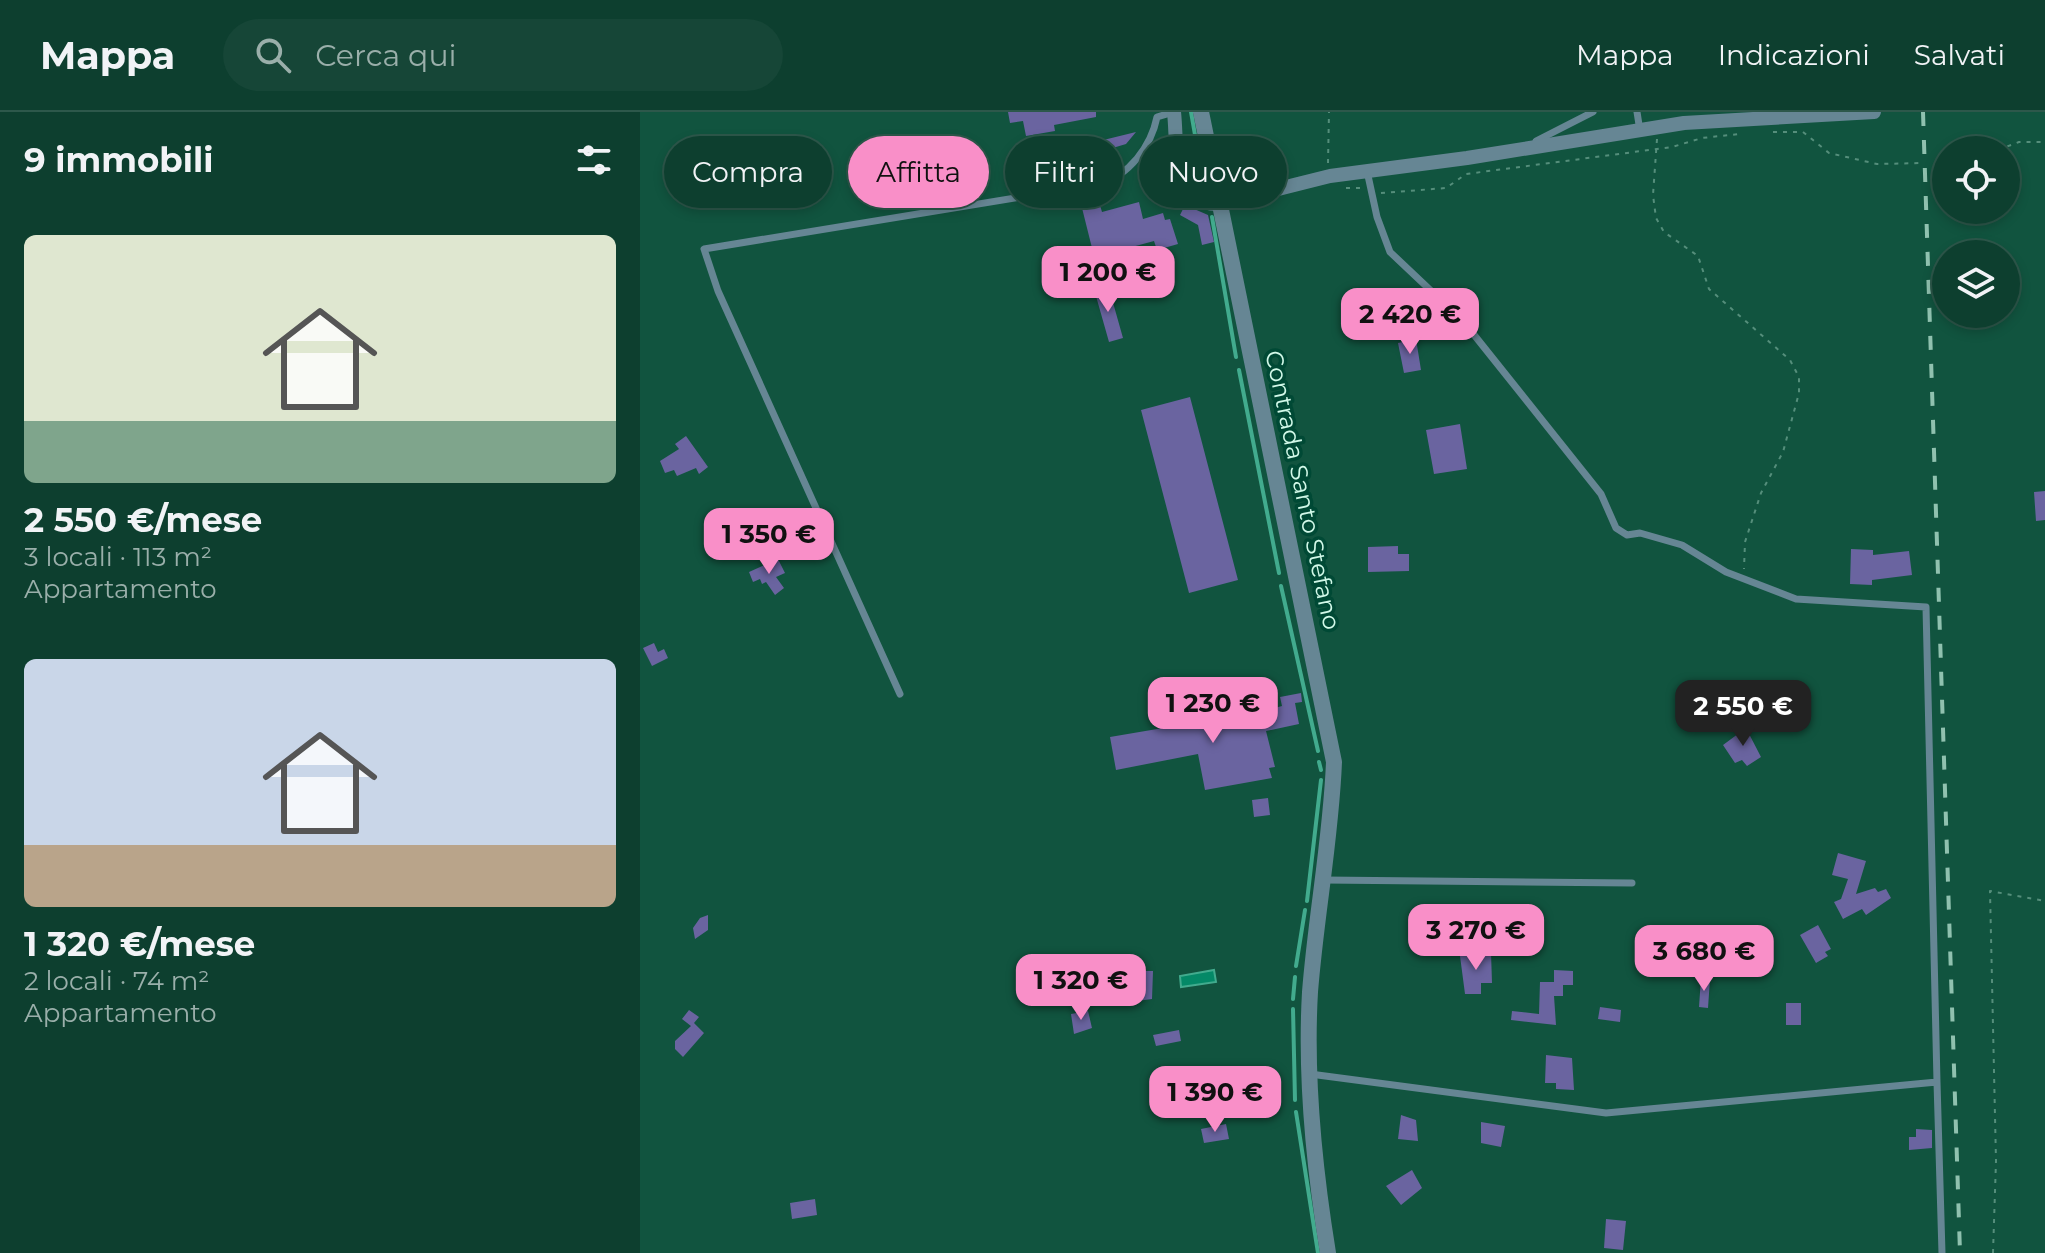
<!DOCTYPE html>
<html lang="it">
<head>
<meta charset="utf-8">
<style>
  :root { --surface:#0d3f2f; --page:#164637; --text:#f1f3f6; --muted:#9aafaa; --line:#2d584b; --accent:#f98fc8 }
  body { margin:0; font-family:Montserrat,sans-serif; background:var(--page); color:var(--text); height:100vh; display:flex; flex-direction:column; font-size:30px; white-space:nowrap }
  * { box-sizing:border-box; margin:0 }
  p { font-size:26px; color:var(--muted) }
  .icon { flex:none; width:44px; height:44px; fill:none; stroke:currentColor; stroke-width:2; stroke-linecap:round; stroke-linejoin:round }
  .map { position:relative; flex:1; overflow:hidden }
  .drawer { display:flex; flex-direction:column; background:var(--surface); width:640px }
  .drawer>* { flex:none }
  .hud { position:absolute; left:24px; top:24px; width:760px; height:72px; display:flex; gap:16px }
  .controls { position:absolute; left:1292px; top:24px; display:grid; gap:16px }
  .controls a { display:grid; place-items:center; width:88px; height:88px; border-radius:50%; background:var(--surface); box-shadow:0 4px 12px #0003,0 0 0 2px var(--line); font-size:40px }
  .price { position:absolute; translate:-50% -68px; padding:0 18px; border-radius:16px; background:var(--accent); color:#111; font-size:26px; line-height:52px; filter:drop-shadow(0 2px 4px #0008) }
  .price::after { content:''; position:absolute; left:50%; top:48px; width:24px; height:18px; margin-left:-12px; background:inherit; clip-path:polygon(0 0,100% 0,50% 100%) }
  .price.on { background:#222; color:#fff }
  ul { padding:0; list-style:none }
  li { display:grid; align-content:center; gap:16px; height:424px; padding:0 24px }
  li span { display:grid; place-items:center; height:248px; border-radius:12px; color:#555 }
  li>.icon { margin-inline-start:auto }
  span .icon { width:144px; height:144px; fill:#fffc; stroke-width:1 }
  li b { font-size:34px }
  h2 { display:flex; justify-content:space-between; align-items:center; height:96px; padding:0 24px; font-size:34px }
  .tag { padding:0 28px; border-radius:36px; background:var(--surface); box-shadow:0 4px 12px #0003,0 0 0 2px var(--line); font-size:28px; line-height:72px }
  .tag.on { background:var(--accent); color:#111 }
  header { display:flex; align-items:center; gap:48px; box-sizing:border-box; height:112px; padding:0 40px; background:var(--surface); border-bottom:2px solid var(--line) }
  header strong { font-size:38px }
  nav { display:flex; gap:44px; margin-inline-start:auto; font-size:28px }
  .search { width:560px; height:72px; background:var(--page); display:flex; align-items:center; gap:20px; box-sizing:border-box; padding:0 28px; border-radius:44px; color:var(--muted); font-size:30px }
  main { display:flex; flex:1; min-height:0 }
  .map>svg:first-child { display:block }
</style>
</head>
<body>
<header>
<strong>Mappa</strong>
<div class="search"><svg class="icon" aria-label="search" viewBox="0 0 24 24"><circle cx="10" cy="10" r="6"/><path d="M15 15l6 6"/></svg>Cerca qui</div>
<nav><a>Mappa</a><a>Indicazioni</a><a>Salvati</a></nav>
</header>
<main>
<section class="drawer">
<h2>9 immobili<svg class="icon" aria-label="filters" viewBox="0 0 24 24"><path d="M4 7h16M4 17h16"/><circle cx="9" cy="7" r="2"/><circle cx="15" cy="17" r="2"/></svg></h2>
<ul>
<li><span style="background:linear-gradient(#dfe7d0 75%,#7fa58c 0)"><svg class="icon" aria-label="home" viewBox="0 0 24 24"><path d="M3 11l9-7 9 7M6 9v11h12V9"/></svg></span><div><b>2 550 €/mese</b><p>3 locali · 113 m²</p><p>Appartamento</p></div></li>
<li><span style="background:linear-gradient(#c9d6e8 75%,#b9a48a 0)"><svg class="icon" aria-label="home" viewBox="0 0 24 24"><path d="M3 11l9-7 9 7M6 9v11h12V9"/></svg></span><div><b>1 320 €/mese</b><p>2 locali · 74 m²</p><p>Appartamento</p></div></li>
</ul>
</section>
<div class="map">
<svg width="1405" height="1141" viewBox="0 0 1405 1141">
  <rect width="100%" height="100%" fill="#11543f"/>
  <path fill="#048967" stroke="#42ab8e" stroke-width="2" d="M574,858L576,870L541,875L540,864Z"/>
  <g fill="none" stroke-linecap="round" stroke-linejoin="round">
    <path stroke="#42ab8e" stroke-width="4" d="M551,0L565,80
      M572,105L596,245
      M599,258L639,461
      M641,474L678,639
      M679,650L681,658
      M667,789L681,668
      M656,854L665,798
      M653,887L655,865
      M653,897L655,988
      M656,1000L678,1141"/>
  </g>
  <path fill="#6a64a0" d="M368,0H456V5L414,13L415,19L386,24L383,9L370,11Z
    M496,20L486,32L446,44L443,33Z
    M457,83L462,100L499,90L503,107L523,101L525,108L530,107L538,132L517,138L514,129L481,138L485,152L464,159L461,142L454,144L440,88Z
    M545,93L568,103L574,130L562,133L558,113L540,103Z
    M468,173L483,226L469,230L454,177Z
    M776,227L781,258L764,261L758,231Z
    M550,285L598,468L549,481L501,298Z
    M820,312L827,357L794,362L786,318Z
    M46,324L68,355L59,362L56,356L37,364L34,358L25,361L20,349L39,337L35,332Z
    M1405,379V408L1396,409L1394,380Z
    M758,434V442H769V459L728,460V435Z
    M1211,437L1233,438V443L1269,439L1272,463L1232,468V473L1210,472Z
    M138,447L145,461L136,465L144,476L135,483L126,470L122,472L120,467L113,470L109,460Z
    M14,531L18,540L24,537L28,546L12,554L3,536Z
    M661,581L662,590L655,591L659,612L626,619L635,655L629,656L632,666L565,678L558,642L476,658L470,625L623,599L642,594L640,585Z
    M1106,616L1121,645L1107,654L1102,648L1095,651L1083,633Z
    M628,686L630,703L614,705L612,688Z
    M1198,741L1226,749L1216,782L1235,776L1238,780L1246,777L1251,786L1226,803L1222,797L1203,807L1194,790L1201,787L1208,767L1192,763Z
    M68,803V818L55,827L53,816L60,806Z
    M1178,813L1191,837L1185,840L1188,844L1176,851L1160,823Z
    M1060,824H1091L1087,847L1056,844Z
    M838,840H851L852,871H841V882H825L820,844L838,843Z
    M914,858L933,859V873H923V884H914L916,913L871,908L872,899L899,902L900,870H914Z
    M502,859H513L512,887L497,889L494,874L501,872Z
    M1061,866L1070,867L1068,896L1059,895Z
    M1146,891H1161V913H1146Z
    M960,895L981,898L980,910L958,907Z
    M49,898L59,905L54,911L64,921L43,945L35,937V929L51,914L42,907Z
    M448,899L452,916L434,922L431,902Z
    M539,918L541,929L516,934L513,923Z
    M906,943L932,946L934,978L916,977V971H905Z
    M761,1003L776,1008L778,1029L758,1027Z
    M841,1010L865,1014L861,1035L841,1031Z
    M586,1012L589,1027L564,1031L561,1017Z
    M1276,1017L1292,1018V1036L1269,1038V1025H1276Z
    M772,1058L782,1076L761,1093L746,1074Z
    M175,1087L177,1103L152,1107L150,1091Z
    M966,1107L986,1109L983,1138L964,1136Z"/>
  <g fill="none" stroke-linecap="round" stroke-linejoin="round">
    <path stroke="#558e7b" stroke-width="2" stroke-dasharray="4 6" stroke-linecap="butt" d="M1133,20H1163L1189,41L1237,52L1284,51
      M1017,27L1013,83L1016,106L1024,120L1058,144L1069,177L1150,248L1159,265V281L1143,340L1121,381L1105,430L1104,457
      M1358,38L1379,30H1405
      M688,51L689,0
      M1301,51H1306
      M706,76H720
      M741,81L806,76L826,62L1032,35L1062,26L1099,22
      M1353,1141L1356,1049L1350,779L1405,789"/>
    <path stroke="#668694" stroke-width="7" d="M997,0L1000,19
      M896,35V29L953,0
      M260,582L78,179L64,137L460,72C489,63 511,35 517,5L534,0
      M684,768L992,771
      M670,962L966,1001L1297,970L1286,495L1156,487L1086,460L1042,433L1000,421L987,423L976,416L961,382L823,209L750,140L737,105L727,59
      M1297,970L1302,1141"/>
    <path stroke="#668694" stroke-width="14" d="M534,0C538,36 530,93 578,92L690,64L827,46L1044,11L1234,0"/>
    <path stroke="#668694" stroke-width="16" d="M561,0L694,650C691,727 676,803 670,880C665,967 674,1055 688,1141"/>
    <path stroke="#90c1af" stroke-width="4" stroke-dasharray="14 14" stroke-linecap="butt" d="M1283,0L1320,1141"/>
  </g>
  <g text-anchor="middle" dominant-baseline="central" stroke-width="7" stroke-linejoin="round" paint-order="stroke">
    <g font-size="24" fill="#d2f9e9" stroke="#004935">
      <text transform="translate(663 378) rotate(78)">Contrada Santo Stefano</text>
    </g>
  </g>
</svg>
<div class="controls">
<a><svg class="icon" aria-label="locate" viewBox="0 0 24 24"><circle cx="12" cy="12" r="6"/><path d="M12 2v4M12 18v4M2 12h4M18 12h4"/></svg></a>
<a><svg class="icon" aria-label="layers" viewBox="0 0 24 24"><path d="M12 4l9 5-9 5-9-5zM3 14l9 5 9-5"/></svg></a>
</div>
<b class="price" style="left:468px;top:202px">1 200 €</b>
<b class="price" style="left:770px;top:244px">2 420 €</b>
<b class="price" style="left:129px;top:464px">1 350 €</b>
<b class="price" style="left:573px;top:633px">1 230 €</b>
<b class="price on" style="left:1103px;top:636px">2 550 €</b>
<b class="price" style="left:836px;top:860px">3 270 €</b>
<b class="price" style="left:1064px;top:881px">3 680 €</b>
<b class="price" style="left:441px;top:910px">1 320 €</b>
<b class="price" style="left:575px;top:1022px">1 390 €</b>
<div class="hud">
<a class="tag">Compra</a>
<a class="tag on">Affitta</a>
<a class="tag">Filtri</a>
<a class="tag">Nuovo</a>
</div>
</div>
</main>
</body>
</html>
